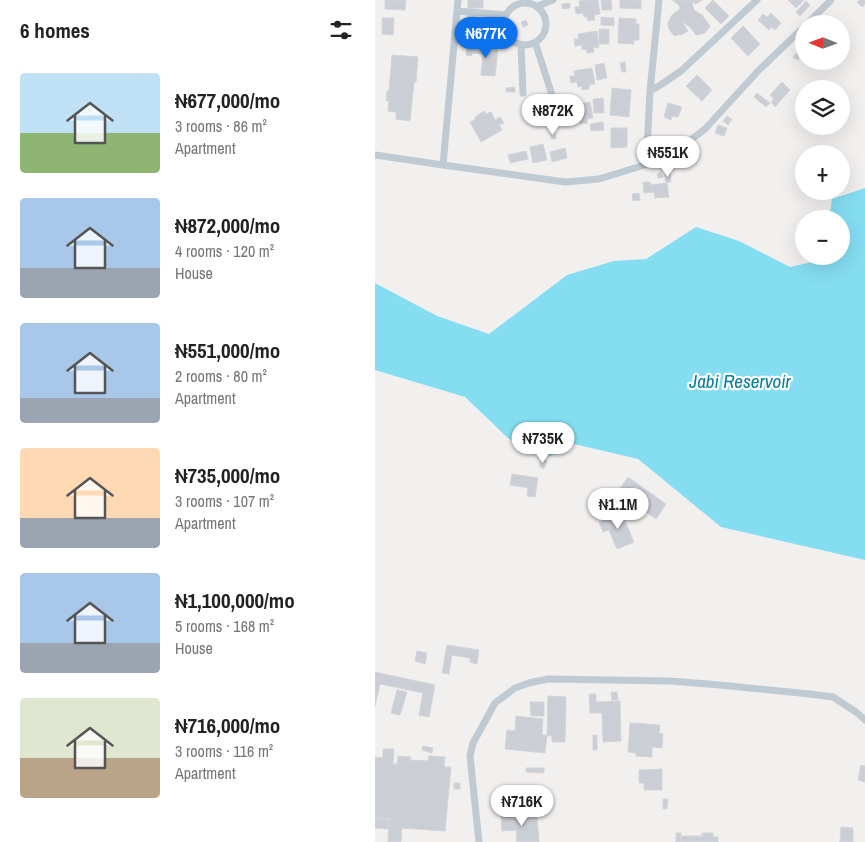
<!DOCTYPE html>
<html lang="en">
<head>
<meta charset="utf-8">
<style>
  :root { --surface:#fff; --page:#f6f6f6; --text:#222; --muted:#767676; --accent:#0d72ee }
  body { margin:0; font-family:"Archivo Narrow",sans-serif; background:var(--page); color:var(--text); height:100vh; display:flex; flex-direction:column; font-size:19px; white-space:nowrap }
  * { box-sizing:border-box; margin:0 }
  p { font-size:16px; color:var(--muted) }
  .icon { flex:none; width:28px; height:28px; fill:none; stroke:currentColor; stroke-width:2; stroke-linecap:round; stroke-linejoin:round }
  .map { position:relative; flex:1; overflow:hidden }
  .side { display:flex; flex-direction:column; background:var(--surface); width:375px }
  .side>* { flex:none }
  .needle { width:32px; rotate:271deg }
  .controls { position:absolute; left:420px; top:15px; display:grid; gap:10px }
  .controls a { display:grid; place-items:center; width:55px; height:55px; border-radius:50%; background:var(--surface); box-shadow:0 5px 20px #0002; font-size:25px }
  .price { position:absolute; translate:-50% -42px; padding:0 11px; border-radius:18px; background:#fff; color:#222; font-size:16px; line-height:32px; filter:drop-shadow(0 1px 2px #0008) }
  .price::after { content:''; position:absolute; left:50%; top:30px; width:15px; height:11px; margin-left:-8px; background:inherit; clip-path:polygon(0 0,100% 0,50% 100%) }
  .price.on { background:var(--accent); color:#fff }
  ul { padding:0; list-style:none }
  li { display:flex; align-items:center; gap:15px; height:125px; padding:0 20px }
  li span { display:grid; place-items:center; flex:none; width:140px; height:100px; border-radius:5px; color:#555 }
  li>.icon { margin-inline-start:auto }
  span .icon { width:60px; height:60px; fill:#fffc; stroke-width:1 }
  li b { font-size:21px }
  h2 { display:flex; justify-content:space-between; align-items:center; height:60px; padding:0 20px; font-size:21px }
  main { display:flex; flex:1; min-height:0 }
  .map>svg:first-child { display:block }
</style>
</head>
<body>
<main>
<section class="side">
<h2>6 homes<svg class="icon" aria-label="filters" viewBox="0 0 24 24"><path d="M4 7h16M4 17h16"/><circle cx="9" cy="7" r="2"/><circle cx="15" cy="17" r="2"/></svg></h2>
<ul>
<li><span style="background:linear-gradient(#bfe0f5 60%,#8fb573 0)"><svg class="icon" aria-label="home" viewBox="0 0 24 24"><path d="M3 11l9-7 9 7M6 9v11h12V9"/></svg></span><div><b>₦677,000/mo</b><p>3 rooms · 86 m²</p><p>Apartment</p></div></li>
<li><span style="background:linear-gradient(#a9c7e8 70%,#9aa5b1 0)"><svg class="icon" aria-label="home" viewBox="0 0 24 24"><path d="M3 11l9-7 9 7M6 9v11h12V9"/></svg></span><div><b>₦872,000/mo</b><p>4 rooms · 120 m²</p><p>House</p></div></li>
<li><span style="background:linear-gradient(#a9c7e8 75%,#9aa5b1 0)"><svg class="icon" aria-label="home" viewBox="0 0 24 24"><path d="M3 11l9-7 9 7M6 9v11h12V9"/></svg></span><div><b>₦551,000/mo</b><p>2 rooms · 80 m²</p><p>Apartment</p></div></li>
<li><span style="background:linear-gradient(#ffd9b3 70%,#9aa5b1 0)"><svg class="icon" aria-label="home" viewBox="0 0 24 24"><path d="M3 11l9-7 9 7M6 9v11h12V9"/></svg></span><div><b>₦735,000/mo</b><p>3 rooms · 107 m²</p><p>Apartment</p></div></li>
<li><span style="background:linear-gradient(#a9c7e8 70%,#9aa5b1 0)"><svg class="icon" aria-label="home" viewBox="0 0 24 24"><path d="M3 11l9-7 9 7M6 9v11h12V9"/></svg></span><div><b>₦1,100,000/mo</b><p>5 rooms · 168 m²</p><p>House</p></div></li>
<li><span style="background:linear-gradient(#dfe7d0 60%,#b9a48a 0)"><svg class="icon" aria-label="home" viewBox="0 0 24 24"><path d="M3 11l9-7 9 7M6 9v11h12V9"/></svg></span><div><b>₦716,000/mo</b><p>3 rooms · 116 m²</p><p>Apartment</p></div></li>
</ul>
</section>
<div class="map">
<svg width="490" height="842" viewBox="0 0 490 842">
  <rect width="100%" height="100%" fill="#f2efef"/>
  <path fill="#85ddf2" d="M490,188V560L346,527L263,459L199,444L175,456L134,439L90,397L0,370V283L62,316L114,334L192,275L239,261L271,259L321,227L364,241L415,267L446,260L447,256H466V219H454L457,199Z"/>
  <path fill="#cbced4" stroke="#d3d5db" d="M10,0H31L30,10L10,9Z
    M93,0H108V8H93Z
    M211,0H223L225,14L219,15L220,20L213,21L212,17H209L208,13L201,14L200,7L205,6L204,1Z
    M226,0H236L237,10H227Z
    M245,0H266V9L245,8Z
    M297,0H327L321,4L317,2L319,10L327,15L335,26L330,33L321,35L315,27L307,22L313,31L308,34L299,36L294,29L293,23L297,15L305,9L304,5Z
    M338,0L354,16L346,24L330,8Z
    M413,0H429L421,8Z
    M485,0H490V4L487,7L482,2Z
    M431,1L435,5L425,16L421,12Z
    M195,3V8L187,9V4Z
    M396,13L406,23L400,30L396,27L394,30L383,20L388,14L392,17Z
    M93,15L102,16V22L92,21Z
    M226,17L239,18V26L226,25Z
    M7,18H19L18,35L7,34Z
    M244,18L261,19V24H264V40H259V44L243,43Z
    M151,20L153,25L148,27L146,22Z
    M368,26L385,44L373,56L356,38Z
    M92,27L99,28V43H92Z
    M224,29H234V44H224Z
    M222,31L224,47L218,48L219,52L212,53L211,49L207,50V45L200,46L199,39H204L203,34Z
    M92,46L123,48L120,76L106,75L108,54L97,53V56L91,55Z
    M421,53L426,55L423,60L418,57Z
    M17,55L43,57L41,82H39L35,121L21,119V112L13,111L14,101H11L12,91H14Z
    M250,62L251,72H247L245,63Z
    M229,63L232,78L222,80L220,65Z
    M217,68L220,84L214,85V89L207,90V86L203,87L202,82L196,83L195,76H200L199,71Z
    M322,75L337,90L327,101L311,86Z
    M407,82L415,90L400,107L396,102L399,99L395,95Z
    M140,87V92H131V88Z
    M237,88L256,90L254,117L235,115Z
    M382,93L395,103L391,107L379,97Z
    M228,98L229,113H219L218,99Z
    M215,102L218,118L212,119L213,123L205,124V120L201,121L200,116L194,117L193,110H198L197,105Z
    M293,103L307,107L303,117L297,116L296,120L289,117Z
    M109,111L111,114L116,112L120,120L125,117L129,123L124,125L127,130L106,142L95,122L101,119L100,117Z
    M352,116L357,119L353,125L348,121Z
    M228,122L229,130L216,131L215,124Z
    M343,125L352,128L349,136L340,133Z
    M236,128H252V147L236,148Z
    M176,133H180L181,139H176Z
    M168,144L172,160L158,163L155,147Z
    M190,148L192,158L177,162L175,152Z
    M151,151L153,159L135,163L133,155Z
    M286,172L288,177L283,178L282,174Z
    M295,173L296,182L291,183L290,174Z
    M268,182H275L276,185L292,183L294,197L280,198L279,192L269,193Z
    M264,193L265,200L258,201L257,194Z
    M167,459L172,461L169,469L164,466Z
    M137,474L163,478L160,497L152,496L153,488L135,485Z
    M253,477L291,504L281,519L243,492Z
    M246,512L259,542L242,549L234,530L228,532L224,522Z
    M72,645L104,650L102,664L95,662V658L77,655L74,674L67,673Z
    M42,651L52,653L50,664L40,661Z
    M0,672L60,685L54,717L44,715L48,693L5,684L0,706Z
    M22,690L32,692L25,715L16,713Z
    M236,692H242L243,700H237Z
    M214,694H221V702L245,701L246,741L228,742L227,713H215Z
    M173,696L191,697L190,742H177V736H172Z
    M155,702H169V716H156Z
    M141,716L168,719L167,735H172L170,753L130,749L132,730L140,731Z
    M255,723L285,725L284,733L288,734L287,748L277,747V757L261,756V753L253,752Z
    M218,735H222V750H218Z
    M48,746L58,748L57,753L47,750Z
    M8,749H19L18,764H22L23,756L36,757L35,760L53,761L54,756L70,757L69,767H76L70,831L27,828L26,842H13L14,819L0,818V757L8,758Z
    M486,765L490,766V782L483,780Z
    M151,768H169V773L151,772Z
    M287,769V790H269V783H264V770Z
    M79,783H85V789H79Z
    M288,799H293L292,809H288Z
    M154,813L155,818L162,817L164,842H141H142L141,830L127,831L126,815Z
    M0,819H14L13,829L0,828Z
    M466,827L478,828V842H465Z
    M301,833H306V842H301Z
    M327,833H338V837H343V842H306V836H327Z"/>
  <g fill="none" stroke-linecap="round" stroke-linejoin="round">
    <path stroke="#bfcad2" stroke-width="7" d="M129 24a21 21 0 1 1 42 0a21 21 0 1 1-42 0Z
      M163,6L178,0
      M82,11L131,15
      M81,24L130,29
      M432,24L456,0
      M160,42L178,98
      M146,45L148,93
      M275,91L287,84L306,71L382,0
      M272,151L275,91L284,0
      M0,155L68,165L83,0
      M68,165L190,182L224,179L273,164L304,149L330,129L384,70L429,27
      M104,842L95,756L98,743L120,703L140,688L154,683L173,679L295,681L345,685L435,694L458,697L481,712L490,720"/>
  </g>
  <g text-anchor="middle" dominant-baseline="central" stroke-width="4.5" stroke-linejoin="round" paint-order="stroke">
    <g font-size="19" font-style="italic" fill="#047e9c" stroke="#fff">
      <text x="365" y="381">Jabi Reservoir</text>
    </g>
  </g>
</svg>
<div class="controls">
<a><svg class="needle" viewBox="-14 -14 28 28"><path d="M0-13l5 13h-10z" fill="#e53935"/><path d="M0 13l5-13h-10z" fill="#767676"/></svg></a>
<a><svg class="icon" aria-label="layers" viewBox="0 0 24 24"><path d="M12 4l9 5-9 5-9-5zM3 14l9 5 9-5"/></svg></a>
<a>+</a>
<a>−</a>
</div>
<b class="price on" style="left:111px;top:59px">₦677K</b>
<b class="price" style="left:178px;top:136px">₦872K</b>
<b class="price" style="left:293px;top:178px">₦551K</b>
<b class="price" style="left:168px;top:464px">₦735K</b>
<b class="price" style="left:243px;top:530px">₦1.1M</b>
<b class="price" style="left:147px;top:827px">₦716K</b>
</div>
</main>
</body>
</html>
